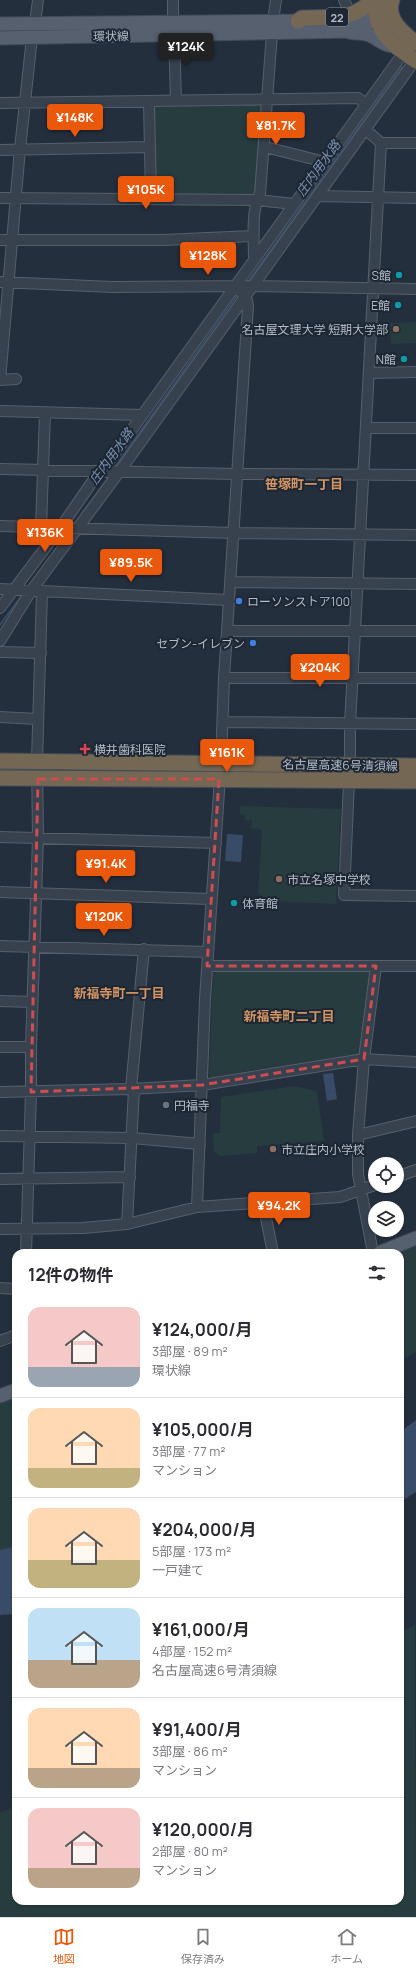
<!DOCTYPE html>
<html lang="ja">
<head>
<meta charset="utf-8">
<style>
  :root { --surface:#fff; --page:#f2f2f3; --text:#2b2b33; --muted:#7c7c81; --line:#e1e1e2; --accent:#ea580c }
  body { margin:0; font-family:Manrope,"Noto Sans JP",sans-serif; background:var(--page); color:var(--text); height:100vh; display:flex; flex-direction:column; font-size:15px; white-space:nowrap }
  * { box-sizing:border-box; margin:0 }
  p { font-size:13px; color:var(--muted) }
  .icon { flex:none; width:22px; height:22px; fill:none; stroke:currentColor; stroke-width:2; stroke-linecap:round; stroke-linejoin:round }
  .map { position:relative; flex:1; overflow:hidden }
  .details { position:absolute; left:12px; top:1249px; width:392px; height:656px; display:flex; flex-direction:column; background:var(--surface); border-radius:12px; box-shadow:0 1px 3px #0004 }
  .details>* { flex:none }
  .fabs { position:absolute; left:368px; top:1157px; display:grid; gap:8px }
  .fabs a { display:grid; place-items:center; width:36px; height:36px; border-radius:50%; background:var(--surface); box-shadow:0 1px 3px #0004; font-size:20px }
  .price { position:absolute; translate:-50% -34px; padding:0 9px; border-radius:4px; background:var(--accent); color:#fff; font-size:13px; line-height:26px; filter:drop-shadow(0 1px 2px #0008) }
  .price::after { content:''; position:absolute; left:50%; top:24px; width:12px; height:9px; margin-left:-6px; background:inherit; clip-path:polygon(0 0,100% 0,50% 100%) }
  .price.on { background:#222; color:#fff }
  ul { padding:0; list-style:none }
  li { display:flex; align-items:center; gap:12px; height:100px; padding:0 16px }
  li+li { border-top:1px solid var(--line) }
  li span { display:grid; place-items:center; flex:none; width:112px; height:80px; border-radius:12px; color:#555 }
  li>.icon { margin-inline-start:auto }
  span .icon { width:48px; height:48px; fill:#fffc; stroke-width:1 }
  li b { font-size:17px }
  h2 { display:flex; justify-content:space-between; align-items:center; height:48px; padding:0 16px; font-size:17px }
  .dock { display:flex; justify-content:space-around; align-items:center; height:56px; border-top:1px solid var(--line); background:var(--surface); font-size:11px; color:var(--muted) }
  .dock a { display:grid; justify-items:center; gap:2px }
  .dock .on { color:var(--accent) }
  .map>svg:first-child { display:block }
</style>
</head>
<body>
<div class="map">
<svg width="416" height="1917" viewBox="0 0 416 1917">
  <rect width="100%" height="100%" fill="#242f3e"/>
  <path fill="#263c3f" d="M262,104L255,196H154L153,105Z
    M416,322V343L391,344L390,323Z
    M240,806L341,809L336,904L268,901L258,893L262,830L251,828L252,821L245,820V815L240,814Z
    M218,971L374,972L363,1053L212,1077L209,1076L213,974Z
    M294,1086L317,1091L324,1141L257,1146V1153L220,1156L214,1151L213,1133H220L221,1097Z
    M416,1238V1352L400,1361V1253H379Z
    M16,1390V1546L0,1550V1396Z
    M415,1625L416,1917H0V1813L16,1806V1901H400V1632Z"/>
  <path fill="#394c67" d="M227,834L243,835L241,862L225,861Z
    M333,1073L337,1099L327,1101L323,1074Z
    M416,1420V1492L400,1502V1432Z
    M16,1546V1614L0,1615V1550Z"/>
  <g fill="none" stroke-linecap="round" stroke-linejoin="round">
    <path stroke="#394c67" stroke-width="2" d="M249,280L402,67
      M115,467L236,297
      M81,515L111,474
      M0,625L23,594"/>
    <defs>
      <path id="minor" d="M173,0V22
        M344,0L353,20
        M273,21L276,0
        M35,24L38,0
        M174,35L176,101
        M149,102L151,199
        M0,103L358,98L366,104
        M365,129L381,143H416
        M265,147L325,162
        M0,150L150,147
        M317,196L416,198
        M0,198L257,200L294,204
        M0,240H163L253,236
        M254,259C254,242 251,208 260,194L272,33
        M0,282L112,287L253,286L416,289
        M370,373L416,372
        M0,380L20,149L32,37
        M0,380L16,379
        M0,411L142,415
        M367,428H416
        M0,469L237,474L416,475
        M0,526L234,533L416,535
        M41,527L45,413
        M231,582L416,584
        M0,589L229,600
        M0,608L61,527L92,482L102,471L404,52
        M228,631H416
        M0,641L31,591L120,471L415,60
        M0,652L41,653
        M224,678H416
        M0,717L38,719
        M223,722L416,724
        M350,764V724L381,143
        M349,782L344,895L416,896
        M0,837L216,843
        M0,892L211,899
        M0,946L208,952
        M207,966H416
        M0,1001L32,1002
        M0,1047H31
        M131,1089L144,949
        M0,1092L131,1089L202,1085L364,1059L416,1062
        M358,1135L416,1121
        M0,1136L132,1138L200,1144
        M397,1177L416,1170
        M0,1179L130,1177
        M263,1203L273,1253
        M197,1207L205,999L221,762L224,678L248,306L246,296L235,288
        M127,1224L134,1089
        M0,1229L83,1228L127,1224L197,1207L340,1197L375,1185
        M26,1253L31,1092V1047L38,838L37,761L42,591
        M373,1253L358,1174V1135L364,1059L376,966
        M0,1288L16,1289
        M0,1341L16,1335"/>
      <path id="major" d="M336,21C362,21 380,19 403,34
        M0,24L308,21
        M349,32C356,34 362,32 369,35C380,39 382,46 396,46
        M0,38L352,31C367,28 376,12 384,0
        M379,1253L416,1238
        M0,1396L16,1390"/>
      <path id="highway" d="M376,0C373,32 392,44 416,61
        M392,0C385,19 403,33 416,43
        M298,21L302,18C328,17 354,21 372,0
        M0,770H32"/>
    </defs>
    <use href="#minor" stroke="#565f6c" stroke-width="12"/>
    <use href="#major" stroke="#414a57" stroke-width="15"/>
    <use href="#highway" stroke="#434c59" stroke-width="17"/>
    <use href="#minor" stroke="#38414e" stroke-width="10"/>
    <use href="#major" stroke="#56606e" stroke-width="13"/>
    <use href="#highway" stroke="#746855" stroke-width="15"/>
    <defs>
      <path id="highway-bridge" d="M0,761L416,766
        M0,778L416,781"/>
    </defs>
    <use href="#highway-bridge" stroke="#434c59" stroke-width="17" stroke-linecap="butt"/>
    <use href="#highway-bridge" stroke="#746855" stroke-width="15"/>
  </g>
  <path fill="none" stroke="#ce4d50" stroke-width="3" stroke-dasharray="8 5" stroke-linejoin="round" d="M38,779H219L207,966H376L364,1059L202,1085L31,1092Z"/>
  <g fill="#0f9aa8" stroke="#1d2633" stroke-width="1.5">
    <circle cx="399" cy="275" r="4"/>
    <circle cx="398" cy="305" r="4"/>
    <circle cx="404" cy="359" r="4"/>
    <circle cx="234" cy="903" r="4"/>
  </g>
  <g fill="#8d6e63" stroke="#1d2633" stroke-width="1.5">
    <circle cx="396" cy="329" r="4"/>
    <circle cx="279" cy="879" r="4"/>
    <circle cx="273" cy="1149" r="4"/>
  </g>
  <g fill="#3f7fe0" stroke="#1d2633" stroke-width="1.5">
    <circle cx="239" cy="601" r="4"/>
    <circle cx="253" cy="643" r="4"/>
  </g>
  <path fill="#e0444e" stroke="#1d2633" stroke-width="1.5" d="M83 743h4v4h4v4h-4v4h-4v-4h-4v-4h4z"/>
  <circle fill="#6b7280" stroke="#1d2633" stroke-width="1.5" cx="166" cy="1105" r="4"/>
  <g text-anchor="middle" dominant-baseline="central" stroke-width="4" stroke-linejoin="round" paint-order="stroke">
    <rect fill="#1d2633" stroke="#878f9c" stroke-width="1" x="326" y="8" width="22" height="18" rx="3"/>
    <g font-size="11" font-weight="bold" fill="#b4bcc9">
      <text x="337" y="17">22</text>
    </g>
    <g font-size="12" fill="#b4bcc9" stroke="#1d2633">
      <text transform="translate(111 36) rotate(-1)">環状線</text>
      <text transform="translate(340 765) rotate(1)">名古屋高速6号清須線</text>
    </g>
    <g font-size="12" fill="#b4bcc9" stroke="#1d2633" text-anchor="start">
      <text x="391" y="275" text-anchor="end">S館</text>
      <text x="390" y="305" text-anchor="end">E館</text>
      <text x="388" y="329" text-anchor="end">名古屋文理大学 短期大学部</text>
      <text x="396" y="359" text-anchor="end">N館</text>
      <text x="247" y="601">ローソンストア100</text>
      <text x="245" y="643" text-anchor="end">セブン-イレブン</text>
      <text x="94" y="749">横井歯科医院</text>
      <text x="287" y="879">市立名塚中学校</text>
      <text x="242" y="903">体育館</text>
      <text x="174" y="1105">円福寺</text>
      <text x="281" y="1149">市立庄内小学校</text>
    </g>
    <g font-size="13" font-style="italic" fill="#7c92b1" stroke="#1d2633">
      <text transform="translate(318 168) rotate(-54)">庄内用水路</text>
      <text transform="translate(111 456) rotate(-54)">庄内用水路</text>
    </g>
    <g font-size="13" font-weight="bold" fill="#d59563" stroke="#1d2633">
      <text x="304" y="484">笹塚町一丁目</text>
      <text x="119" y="993">新福寺町一丁目</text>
      <text x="289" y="1016">新福寺町二丁目</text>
    </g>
  </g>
</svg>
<div class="fabs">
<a><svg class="icon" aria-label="locate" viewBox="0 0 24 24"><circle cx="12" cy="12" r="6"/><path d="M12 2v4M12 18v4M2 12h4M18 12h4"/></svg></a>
<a><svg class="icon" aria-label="layers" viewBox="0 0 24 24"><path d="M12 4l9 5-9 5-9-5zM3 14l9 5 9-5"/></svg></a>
</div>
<b class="price on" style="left:186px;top:67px">¥124K</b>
<b class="price" style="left:75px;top:138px">¥148K</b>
<b class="price" style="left:276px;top:146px">¥81.7K</b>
<b class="price" style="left:146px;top:210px">¥105K</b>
<b class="price" style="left:208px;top:276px">¥128K</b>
<b class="price" style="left:45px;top:553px">¥136K</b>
<b class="price" style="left:131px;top:583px">¥89.5K</b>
<b class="price" style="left:320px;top:688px">¥204K</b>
<b class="price" style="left:227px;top:773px">¥161K</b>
<b class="price" style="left:106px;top:884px">¥91.4K</b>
<b class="price" style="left:104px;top:937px">¥120K</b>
<b class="price" style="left:279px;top:1226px">¥94.2K</b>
<section class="details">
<h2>12件の物件<svg class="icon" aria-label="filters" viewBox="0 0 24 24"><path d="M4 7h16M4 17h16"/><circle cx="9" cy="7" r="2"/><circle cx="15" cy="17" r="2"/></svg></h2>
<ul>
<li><span style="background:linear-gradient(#f6c9c9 75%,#9aa5b1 0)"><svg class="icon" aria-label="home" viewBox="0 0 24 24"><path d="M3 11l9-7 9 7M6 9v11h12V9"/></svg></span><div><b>¥124,000/月</b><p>3部屋 · 89 m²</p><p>環状線</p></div></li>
<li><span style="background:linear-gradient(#ffd9b3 75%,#c2b280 0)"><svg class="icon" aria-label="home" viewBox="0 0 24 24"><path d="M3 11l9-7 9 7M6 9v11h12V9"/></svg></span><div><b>¥105,000/月</b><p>3部屋 · 77 m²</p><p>マンション</p></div></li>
<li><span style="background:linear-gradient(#ffd9b3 65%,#c2b280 0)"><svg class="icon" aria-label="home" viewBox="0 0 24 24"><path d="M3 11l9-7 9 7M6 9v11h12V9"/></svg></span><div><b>¥204,000/月</b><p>5部屋 · 173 m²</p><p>一戸建て</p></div></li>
<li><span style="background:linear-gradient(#bfe0f5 65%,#b9a48a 0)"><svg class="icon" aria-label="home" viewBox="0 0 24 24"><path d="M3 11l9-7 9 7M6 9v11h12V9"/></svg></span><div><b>¥161,000/月</b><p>4部屋 · 152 m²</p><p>名古屋高速6号清須線</p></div></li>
<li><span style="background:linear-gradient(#ffd9b3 75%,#b9a48a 0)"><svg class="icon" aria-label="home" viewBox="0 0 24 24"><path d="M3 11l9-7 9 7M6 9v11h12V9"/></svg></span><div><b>¥91,400/月</b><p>3部屋 · 86 m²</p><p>マンション</p></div></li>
<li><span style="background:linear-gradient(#f6c9c9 75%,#b9a48a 0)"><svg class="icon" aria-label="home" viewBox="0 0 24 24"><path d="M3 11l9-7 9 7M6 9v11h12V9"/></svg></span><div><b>¥120,000/月</b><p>2部屋 · 80 m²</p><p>マンション</p></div></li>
</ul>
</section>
</div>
<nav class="dock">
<a class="on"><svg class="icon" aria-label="map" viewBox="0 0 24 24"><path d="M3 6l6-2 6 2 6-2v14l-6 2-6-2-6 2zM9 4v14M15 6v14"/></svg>地図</a>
<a><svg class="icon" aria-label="saved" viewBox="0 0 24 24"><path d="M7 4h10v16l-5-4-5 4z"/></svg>保存済み</a>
<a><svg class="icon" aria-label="home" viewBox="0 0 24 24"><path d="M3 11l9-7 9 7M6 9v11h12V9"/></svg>ホーム</a>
</nav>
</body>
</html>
